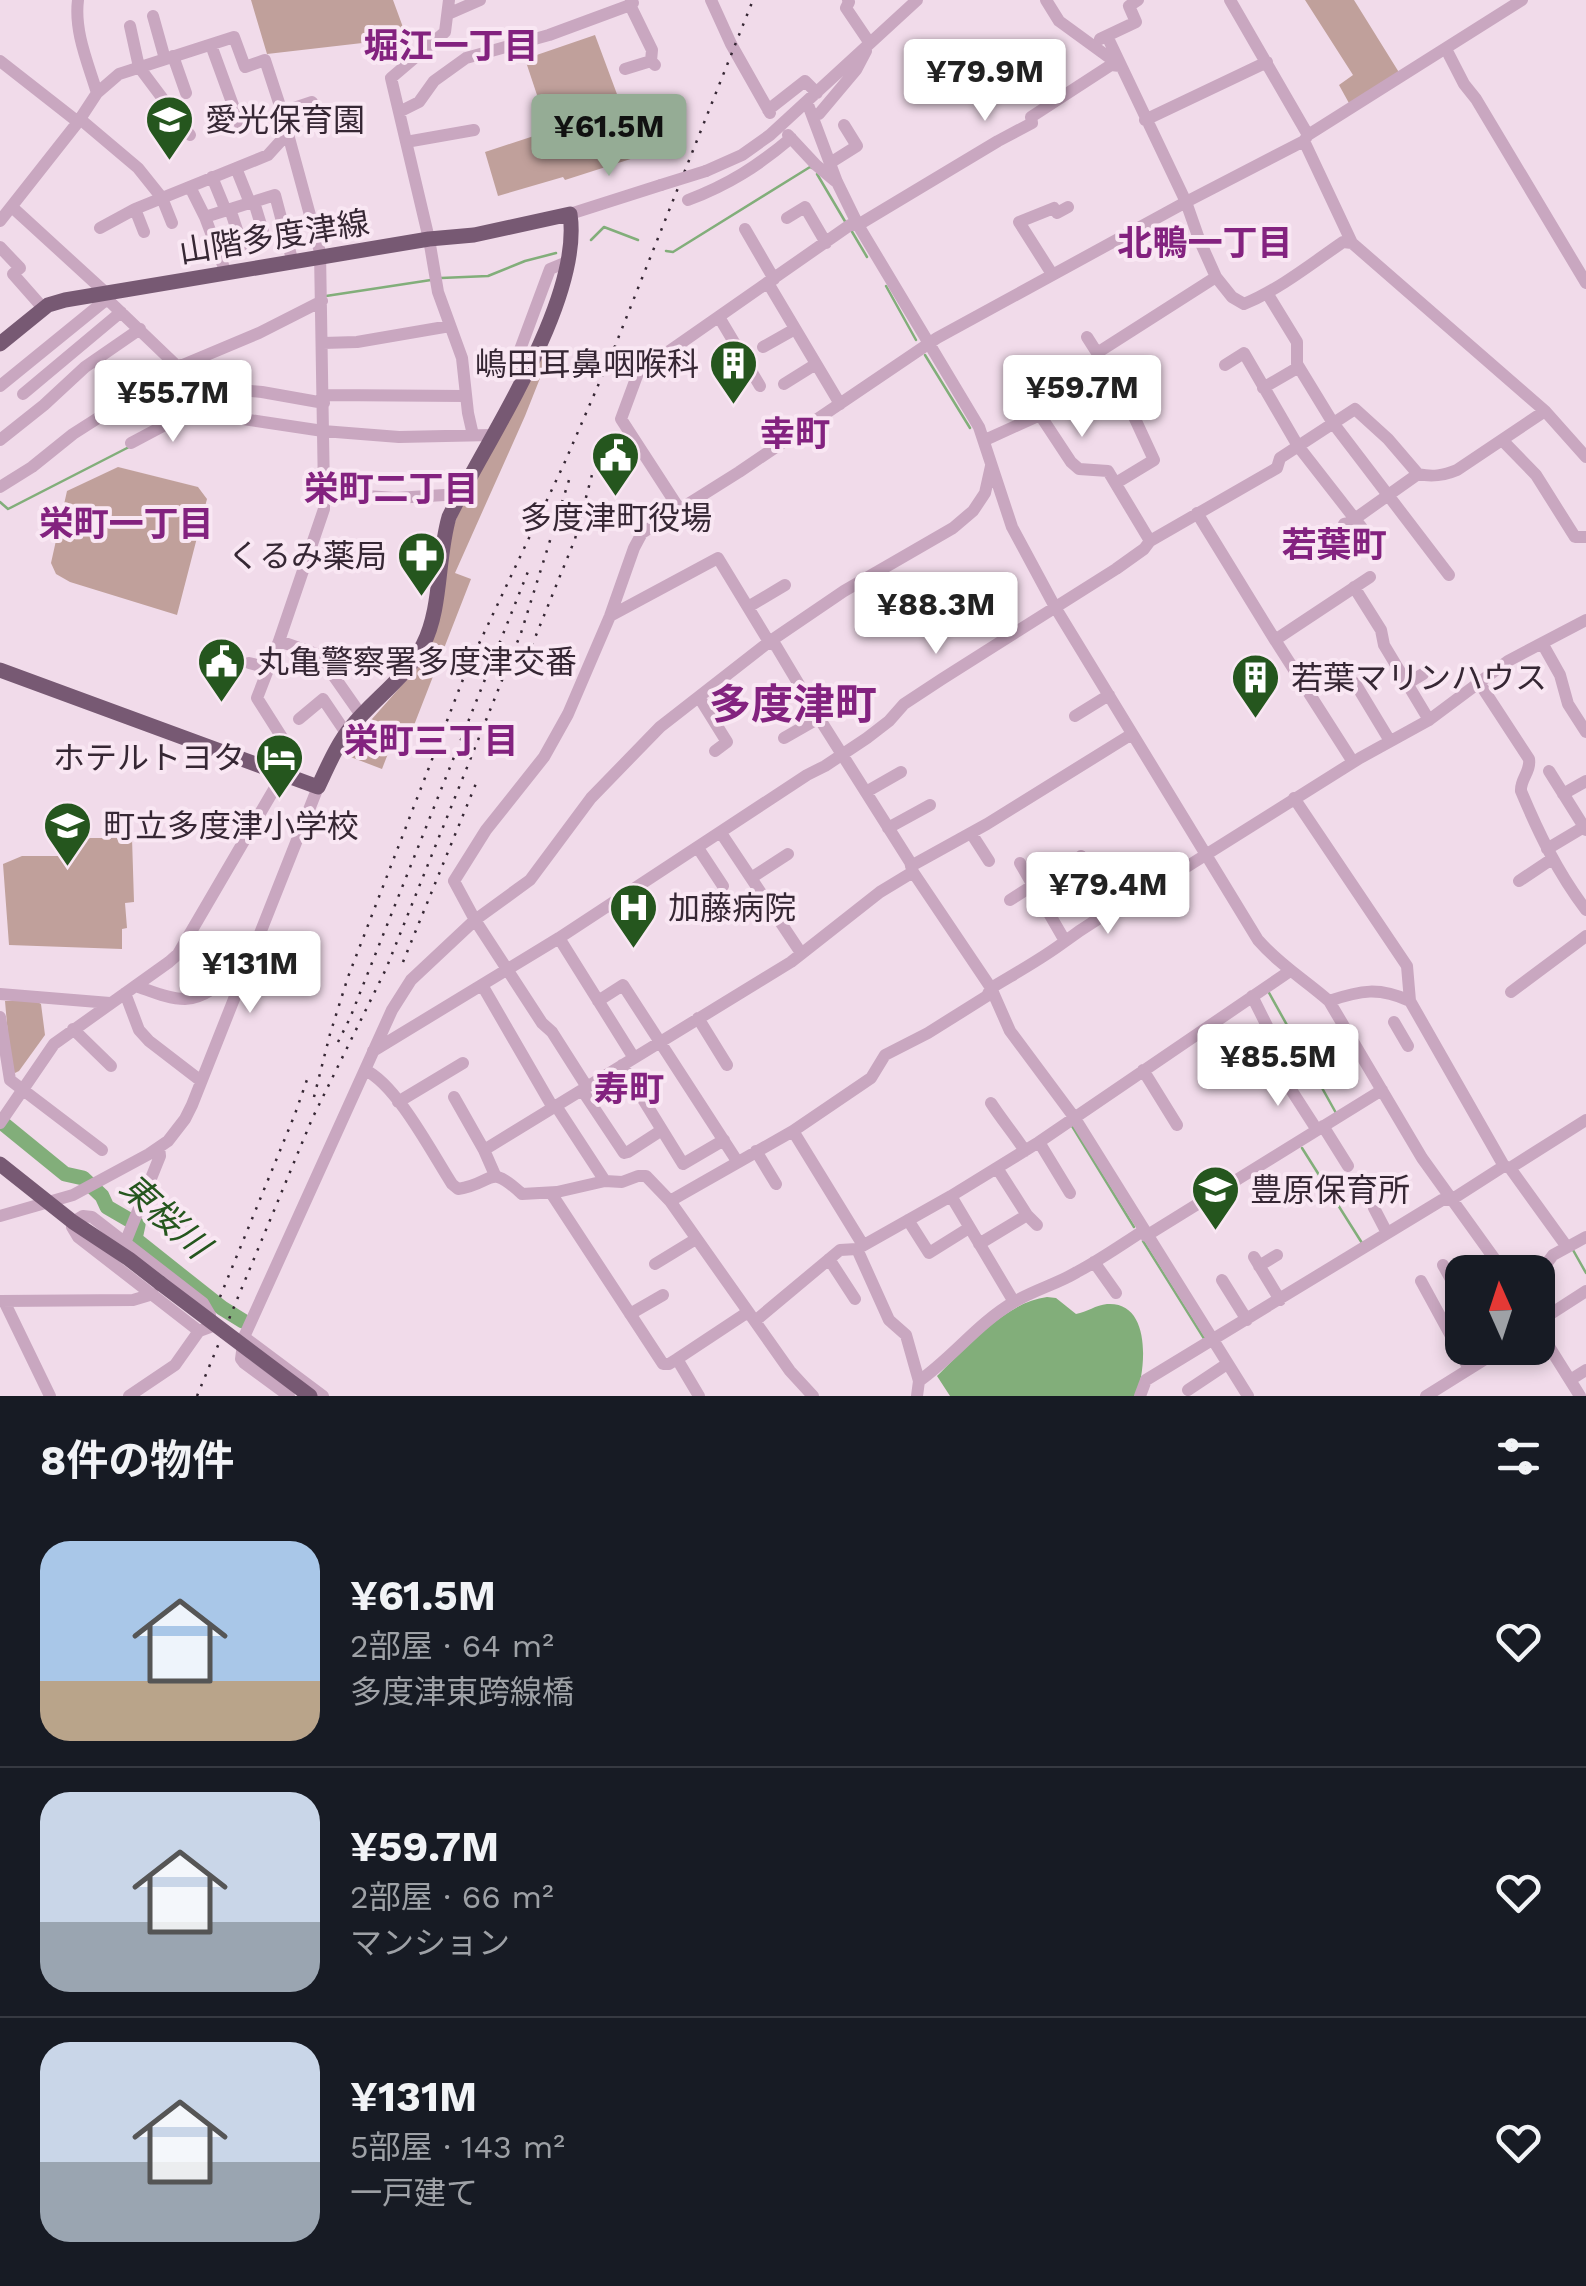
<!DOCTYPE html>
<html lang="ja">
<head>
<meta charset="utf-8">
<style>
  :root { --surface:#171b24; --page:#242831; --text:#f1f3f6; --muted:#9ea1a6; --line:#363941; --accent:#95ac95 }
  body { margin:0; font-family:"Work Sans","Noto Sans JP",sans-serif; background:var(--page); color:var(--text); height:100vh; display:flex; flex-direction:column; font-size:38px; white-space:nowrap }
  * { box-sizing:border-box; margin:0 }
  p { font-size:32px; color:var(--muted) }
  .icon { flex:none; width:55px; height:55px; fill:none; stroke:currentColor; stroke-width:2; stroke-linecap:round; stroke-linejoin:round }
  .map { position:relative; height:1396px; overflow:hidden }
  .panel { display:flex; flex-direction:column; background:var(--surface); flex:1 }
  .panel>* { flex:none }
  .needle { width:65px; rotate:357deg }
  .fabs { position:absolute; left:1445px; top:1255px; display:grid; gap:20px }
  .fabs a { display:grid; place-items:center; width:110px; height:110px; border-radius:20px; background:var(--surface); box-shadow:0 5px 15px #0003; font-size:50px }
  .price { position:absolute; translate:-50% -85px; padding:0 22px; border-radius:10px; background:#fff; color:#222; font-size:32px; line-height:65px; filter:drop-shadow(0 2px 5px #0008) }
  .price::after { content:''; position:absolute; left:50%; top:60px; width:30px; height:22px; margin-left:-15px; background:inherit; clip-path:polygon(0 0,100% 0,50% 100%) }
  .price.active { background:var(--accent); color:#111 }
  ul { padding:0; list-style:none }
  li { display:flex; align-items:center; gap:30px; height:250px; padding:0 40px }
  li+li { border-top:2px solid var(--line) }
  li span { display:grid; place-items:center; flex:none; width:280px; height:200px; border-radius:30px; color:#555 }
  li>.icon { margin-inline-start:auto }
  span .icon { width:120px; height:120px; fill:#fffc; stroke-width:1 }
  li b { font-size:42px }
  h2 { display:flex; justify-content:space-between; align-items:center; height:120px; padding:0 40px; font-size:42px }
  .map>svg:first-child { display:block }
</style>
</head>
<body>
<div class="map">
<svg width="1586" height="1396" viewBox="0 0 1586 1396">
  <rect width="100%" height="100%" fill="#f1dbea"/>
  <path fill="#c0a09b" d="M251,0H393L404,30L371,42L267,54Z
    M1305,0H1354L1400,74L1350,105L1339,85L1353,75Z
    M595,35L640,156L565,180L563,177L498,196L485,152L549,131L525,59Z
    M547,346L552,348L525,416L455,573L471,579L402,756L389,751L382,769L348,756L364,728L418,667L451,533L461,506Z
    M118,467L198,487L207,499L177,615L70,582L56,574L51,563L67,491Z
    M90,838H132L134,902L125,903L127,928L122,929V949L9,945L3,864L22,856H58Z
    M5,1001H36L41,1004L45,1035L19,1071L15,1073L11,1070Z"/>
  <path fill="#82ae7a" d="M1047,1297L1056,1298L1076,1314C1087,1312 1096,1305 1107,1304C1152,1301 1146,1370 1136,1396H950L937,1376C966,1347 1006,1302 1047,1297Z"/>
  <g fill="none" stroke-linecap="round" stroke-linejoin="round">
    <path stroke="#82ae7a" stroke-width="2.5" d="M817,174L846,223
      M851,230L867,257
      M591,240L604,227L638,240
      M666,251L673,252L810,167L812,168
      M441,278L488,276L525,261L556,253
      M886,286L916,340
      M326,296L431,280
      M925,355L970,428
      M0,502L8,509L129,447
      M1268,991L1336,1113
      M1072,1126L1134,1227
      M1302,1148L1362,1243
      M1143,1241L1205,1340
      M1573,1250L1586,1273"/>
    <path stroke="#82ae7a" stroke-width="15" d="M0,1121L65,1174L83,1178L102,1196L107,1207L138,1225L135,1239L222,1308L243,1321"/>
    <path stroke="#c9a7c0" stroke-width="12" d="M78,0C74,32 88,63 97,93
      M449,0L445,32L391,78L429,239L438,292L462,358L468,413L473,435
      M711,0L731,44L770,113
      M848,0L849,2L846,8L869,42
      M1046,0L1059,21L1118,64
      M1230,0L1308,135
      M631,1L633,3L630,5L652,50L651,61L655,65
      M448,14L480,0
      M153,16L165,59
      M130,26L139,67L190,135
      M1107,36L1186,202L1199,239L1216,277L1232,297L1244,304C1280,289 1311,264 1343,242L1352,243
      M1100,39L1136,22L1129,6L1138,0
      M211,45L242,130
      M1446,49L1464,84L1476,99L1586,283
      M173,56L186,93
      M0,61L78,122
      M625,69L651,61
      M807,102L837,182L858,225L979,427L1012,527L1055,607L1258,940C1281,966 1304,979 1329,1001L1422,1158L1504,1272
      M768,110L805,81L817,93
      M282,112L312,102
      M399,112L419,102L434,81L466,58L549,35L630,5
      M819,114L856,70L866,51
      M80,119L138,168L162,198L172,223
      M1145,120L1267,62
      M788,135L816,165L835,181
      M1304,141L1352,243L1545,411L1586,457
      M406,142L474,130
      M830,163L857,146L844,125
      M236,168L250,203
      M706,171L742,155L770,135L917,0
      M212,177L226,211
      M190,187L205,217L226,273
      M688,200C728,185 758,166 791,138
      M12,207L106,293L107,299L178,367L259,333L322,301
      M135,209L144,232
      M230,209L242,245
      M570,214L661,185
      M205,217L275,195L293,263
      M787,218L805,207L826,243
      M0,221L78,122L97,93L119,74L234,37L245,67L265,60L282,112L320,252L324,493V509L279,641L257,698L295,758L283,774L178,954L169,962L54,1044L0,1123
      M100,228L135,209L268,155L288,133
      M745,229L774,279
      M0,247L20,268L13,274L43,308
      M218,253L265,238L254,202
      M1052,274L1019,222L1054,208L1057,213L1068,207
      M768,283L840,404
      M1267,293L1297,342V364L1333,423L1449,575
      M719,317L760,386
      M1087,337L1124,395L1154,460L1116,483
      M323,343L357,342L450,326
      M763,347L795,329
      M1097,353L1216,277
      M181,365L196,412L323,431L399,437L492,435
      M1225,365L1244,353L1298,446L1369,537
      M524,376L518,355L550,269L567,262
      M784,384L816,364
      M0,386L107,299
      M1263,388L1299,367
      M23,394L121,312
      M191,395L211,387L262,392L324,403
      M324,395L465,396
      M0,440L44,405L85,367L140,329
      M985,440L1040,415L1071,462L1079,469L1108,471L1150,541
      M1502,440L1536,475L1575,537H1586
      M131,443L195,409
      M0,487L32,467L73,434L178,367
      M324,493L395,498L461,494
      M680,510L621,419L638,373L850,225H858L998,141L1032,123L1031,117L1111,65L1120,66
      M1197,513L1275,640L1353,762
      M1344,524L1349,523L1418,474C1432,477 1443,476 1457,470L1545,411
      M1354,587L1381,630L1384,645L1429,720
      M748,607L785,585
      M610,616L718,558L769,642L776,646L819,718L910,862L913,872L991,988L1010,1031L1074,1117L1248,1396
      M1275,640L1370,577
      M279,641L319,655L361,715
      M1542,643L1560,675L1568,704L1586,732
      M249,663L269,668
      M1355,683L1390,741
      M1408,683L1423,674
      M1480,684L1529,759C1531,772 1520,779 1521,791C1539,834 1558,873 1586,910
      M699,697L727,742L715,751
      M1075,716L1109,695
      M299,719L323,699L346,733
      M784,738L819,718
      M1549,771L1586,830
      M866,792L901,772
      M1563,794L1586,781
      M1294,798L1407,966L1410,1001
      M888,828L930,805
      M721,833L801,953
      M971,833L989,861
      M698,848L723,886
      M1547,849L1584,827
      M1081,856L1111,910
      M1020,863L1065,941
      M911,866L987,824L1132,734
      M751,878L788,854
      M1519,881L1552,859
      M1010,900L1032,886
      M559,938L634,1058
      M482,985L552,1106L558,1109L605,1181
      M136,986C151,991 168,999 185,999C209,998 231,974 249,960
      M1511,992L1586,936
      M125,993L139,1030L149,1041L201,1081
      M0,994L110,1003
      M1252,996L1268,1028
      M598,1001L623,985L737,1161
      M1329,1001C1361,990 1379,987 1410,1001L1504,1166L1510,1168L1567,1247
      M0,1017L10,1080L102,1150
      M698,1018L727,1065
      M1394,1022L1408,1046
      M73,1029L111,1066
      M373,1051L559,938L807,775L825,766L867,738L889,721L904,704L942,679L1116,569L1144,549L1150,541L1277,468L1280,458L1355,409L1388,439L1418,474
      M622,1065L683,1164L724,1140
      M365,1070C397,1085 432,1153 452,1184L458,1189C496,1183 487,1162 522,1194L557,1192L605,1181L622,1182L638,1176H646L670,1201L790,1371L813,1396
      M1143,1070L1177,1125
      M1279,1071L1317,1130
      M587,1087L552,1032L542,1023L475,920L454,881L486,830L544,757L568,714L610,616L634,548L642,533L739,472L937,338L1186,202L1304,141L1308,135L1522,0
      M582,1090L624,1153L628,1152L662,1130
      M454,1097L484,1150L495,1175
      M398,1102L463,1063
      M991,1103C1002,1120 1014,1134 1025,1151
      M1323,1126L1348,1166
      M793,1131L863,1245
      M1039,1142L1070,1193
      M484,1150L791,962L880,892L913,872
      M756,1151L776,1184
      M997,1168L1027,1215L1037,1225
      M1510,1168L1586,1120
      M551,1193L663,1364H669L677,1359
      M951,1196L1014,1302
      M670,1201L793,1131L871,1078L885,1055L928,1033L987,996L991,988C1014,974 1038,961 1060,945C1085,926 1109,911 1137,898L1360,758L1429,720L1508,661L1586,620
      M1374,1208L1387,1233
      M0,1216L73,1195L149,1154L168,1141L185,1119L192,1105L318,787
      M908,1220L929,1253L969,1228
      M1146,1236L1382,1090
      M125,1243L160,1156L159,1147
      M979,1244L1027,1215
      M857,1249L889,1320L906,1335L919,1381L917,1396
      M1254,1257L1280,1300
      M829,1259L855,1299
      M1094,1262L1116,1293
      M655,1264L696,1239
      M1443,1265L1462,1299
      M1259,1266L1277,1255
      M1538,1275L1553,1255L1586,1237
      M1222,1280L1247,1320
      M1421,1281L1469,1369
      M0,1301L133,1300L153,1294
      M4,1301L50,1396
      M630,1314L663,1295
      M755,1321L840,1250L857,1249L951,1196L1039,1142L1290,971
      M1538,1322L1586,1291
      M1538,1329L1580,1396
      M244,1337L323,1396
      M1570,1380L1586,1370
      M919,1381C953,1357 978,1323 1014,1302C1034,1290 1057,1284 1077,1272C1100,1260 1121,1245 1143,1231
      M1188,1390L1227,1364
      M129,1396L175,1365L199,1331L210,1327V1315L203,1303L92,1217L83,1216L73,1222L72,1227L78,1237L199,1331
      M289,1396L244,1363L241,1359L244,1337L392,1010L411,980L475,920L530,880L591,798L660,727L769,642L844,591L953,528L973,511L985,493L991,466
      M699,1396L677,1359L748,1312
      M1140,1396L1146,1380L1442,1200H1451L1504,1166
      M1426,1396L1503,1348"/>
    <path stroke="#775973" stroke-width="15" d="M0,344L48,305L65,300L429,239L474,235L570,214C583,300 487,439 449,517C437,558 442,608 423,645C407,677 374,699 352,726C337,744 328,766 318,787L0,670
      M0,1164L73,1222L129,1259L160,1283"/>
    <path stroke="#362734" stroke-width="2.5" stroke-dasharray="2.5 8" stroke-linecap="butt" d="M524,665L575,539L593,471
      M403,962L477,781
      M338,1042L350,1018L529,569
      M314,1097L330,1034L348,977L467,669L564,464L613,351L753,0
      M220,1297L295,1114L309,1074
      M197,1396L312,1119L386,969L521,633L569,480"/>
    <path stroke="#c9a7c0" stroke-width="12" d="M661,185L706,171"/>
    <path stroke="#775973" stroke-width="15" d="M160,1283L310,1396"/>
  </g>
  <defs>
    <symbol id="school-pin" viewBox="-11 -11 22 30"><path d="M0 17L-7.5 6A9.5 9.5 0 1 1 7.5 6Z" fill="#25561e" stroke="#f9e7f3"/><path d="M0-5L7-2L0 1L-7-2ZM-4 1L0 2.5L4 1V4Q0 6-4 4Z" fill="#fff"/></symbol>
    <symbol id="building-pin" viewBox="-11 -11 22 30"><path d="M0 17L-7.5 6A9.5 9.5 0 1 1 7.5 6Z" fill="#25561e" stroke="#f9e7f3"/><path d="M-4-6H4V6H1V3H-1V6H-4ZM-2.5-4.3h1.7v1.8h-1.7ZM.8-4.3h1.7v1.8H.8ZM-2.5-1h1.7V.8h-1.7ZM.8-1h1.7V.8H.8Z" fill="#fff"/></symbol>
    <symbol id="civic-pin" viewBox="-11 -11 22 30"><path d="M0 17L-7.5 6A9.5 9.5 0 1 1 7.5 6Z" fill="#25561e" stroke="#f9e7f3"/><path d="M-.6-6.5H3V-4.5H.6V-3L4-1V1h2V6H-6V1h2V-1L-.6-3ZM-1.2 2.5V6h2.4V2.5Z" fill="#fff"/></symbol>
    <symbol id="pharmacy-pin" viewBox="-11 -11 22 30"><path d="M0 17L-7.5 6A9.5 9.5 0 1 1 7.5 6Z" fill="#25561e" stroke="#f9e7f3"/><path d="M-2-6h4v4h4v4h-4v4h-4v-4h-4v-4h4Z" fill="#fff"/></symbol>
    <symbol id="hotel-pin" viewBox="-11 -11 22 30"><path d="M0 17L-7.5 6A9.5 9.5 0 1 1 7.5 6Z" fill="#25561e" stroke="#f9e7f3"/><path d="M-6-4.5h1.5V1H6V5H4.5V3h-9V5H-6ZM-4 0a1.8 1.8 0 1 1 3.6 0ZM.5 0V-2.5h3Q6-2.5 6 0Z" fill="#fff"/></symbol>
    <symbol id="hospital-pin" viewBox="-11 -11 22 30"><path d="M0 17L-7.5 6A9.5 9.5 0 1 1 7.5 6Z" fill="#25561e" stroke="#f9e7f3"/><path d="M-5-5h3v3.5h4V-5h3V5h-3V1.5h-4V5h-3Z" fill="#fff"/></symbol>
  </defs>
  <g fill-rule="evenodd">
    <use href="#school-pin" x="142" y="92" width="55" height="75"/>
    <use href="#building-pin" x="706" y="336" width="55" height="75"/>
    <use href="#civic-pin" x="588" y="428" width="55" height="75"/>
    <use href="#pharmacy-pin" x="394" y="528" width="55" height="75"/>
    <use href="#civic-pin" x="194" y="634" width="55" height="75"/>
    <use href="#building-pin" x="1228" y="650" width="55" height="75"/>
    <use href="#hotel-pin" x="252" y="730" width="55" height="75"/>
    <use href="#school-pin" x="40" y="798" width="55" height="75"/>
    <use href="#hospital-pin" x="606" y="880" width="55" height="75"/>
    <use href="#school-pin" x="1188" y="1162" width="55" height="75"/>
  </g>
  <g text-anchor="middle" dominant-baseline="central" stroke-width="8" stroke-linejoin="round" paint-order="stroke">
    <g font-size="32" fill="#362734" stroke="#f9e7f3" text-anchor="start">
      <text x="205" y="120">愛光保育園</text>
      <text x="699" y="364" text-anchor="end">嶋田耳鼻咽喉科</text>
      <text x="616" y="518" text-anchor="middle">多度津町役場</text>
      <text x="387" y="556" text-anchor="end">くるみ薬局</text>
      <text x="257" y="662">丸亀警察署多度津交番</text>
      <text x="1291" y="678">若葉マリンハウス</text>
      <text x="245" y="758" text-anchor="end">ホテルトヨタ</text>
      <text x="103" y="826">町立多度津小学校</text>
      <text x="668" y="908">加藤病院</text>
      <text x="1250" y="1190">豊原保育所</text>
    </g>
    <g font-size="32" fill="#362734" stroke="#f9e7f3">
      <text transform="translate(274 237) rotate(-9)">山階多度津線</text>
    </g>
    <g font-size="35" font-weight="bold" fill="#83227f" stroke="#f9e7f3">
      <text x="451" y="46">堀江一丁目</text>
      <text x="1205" y="243">北鴨一丁目</text>
      <text x="795" y="434">幸町</text>
      <text x="391" y="489">栄町二丁目</text>
      <text x="126" y="524">栄町一丁目</text>
      <text x="1334" y="545">若葉町</text>
      <text x="431" y="741">栄町三丁目</text>
      <text x="629" y="1089">寿町</text>
    </g>
    <g font-size="35" font-style="italic" fill="#25561e" stroke="#f9e7f3">
      <text transform="translate(165 1216) rotate(42)">東桜川</text>
    </g>
    <g font-size="42" font-weight="bold" fill="#83227f" stroke="#f9e7f3">
      <text x="793" y="704">多度津町</text>
    </g>
  </g>
</svg>
<div class="fabs">
<a><svg class="needle" viewBox="-14 -14 28 28"><path d="M0-13l5 13h-10z" fill="#e53935"/><path d="M0 13l5-13h-10z" fill="#9ea1a6"/></svg></a>
</div>
<b class="price" style="left:985px;top:124px">¥79.9M</b>
<b class="price active" style="left:609px;top:179px">¥61.5M</b>
<b class="price" style="left:1082px;top:440px">¥59.7M</b>
<b class="price" style="left:173px;top:445px">¥55.7M</b>
<b class="price" style="left:936px;top:657px">¥88.3M</b>
<b class="price" style="left:1108px;top:937px">¥79.4M</b>
<b class="price" style="left:250px;top:1016px">¥131M</b>
<b class="price" style="left:1278px;top:1109px">¥85.5M</b>
</div>
<section class="panel">
<h2>8件の物件<svg class="icon" aria-label="filters" viewBox="0 0 24 24"><path d="M4 7h16M4 17h16"/><circle cx="9" cy="7" r="2"/><circle cx="15" cy="17" r="2"/></svg></h2>
<ul>
<li><span style="background:linear-gradient(#a9c7e8 70%,#b9a48a 0)"><svg class="icon" aria-label="home" viewBox="0 0 24 24"><path d="M3 11l9-7 9 7M6 9v11h12V9"/></svg></span><div><b>¥61.5M</b><p>2部屋 · 64 m²</p><p>多度津東跨線橋</p></div><svg class="icon" aria-label="heart" viewBox="0 0 24 24"><path d="M12 20l-8-8c-3-5 5-10 8-4 3-6 11-1 8 4z"/></svg></li>
<li><span style="background:linear-gradient(#c9d6e8 65%,#9aa5b1 0)"><svg class="icon" aria-label="home" viewBox="0 0 24 24"><path d="M3 11l9-7 9 7M6 9v11h12V9"/></svg></span><div><b>¥59.7M</b><p>2部屋 · 66 m²</p><p>マンション</p></div><svg class="icon" aria-label="heart" viewBox="0 0 24 24"><path d="M12 20l-8-8c-3-5 5-10 8-4 3-6 11-1 8 4z"/></svg></li>
<li><span style="background:linear-gradient(#c9d6e8 60%,#9aa5b1 0)"><svg class="icon" aria-label="home" viewBox="0 0 24 24"><path d="M3 11l9-7 9 7M6 9v11h12V9"/></svg></span><div><b>¥131M</b><p>5部屋 · 143 m²</p><p>一戸建て</p></div><svg class="icon" aria-label="heart" viewBox="0 0 24 24"><path d="M12 20l-8-8c-3-5 5-10 8-4 3-6 11-1 8 4z"/></svg></li>
</ul>
</section>
</body>
</html>
